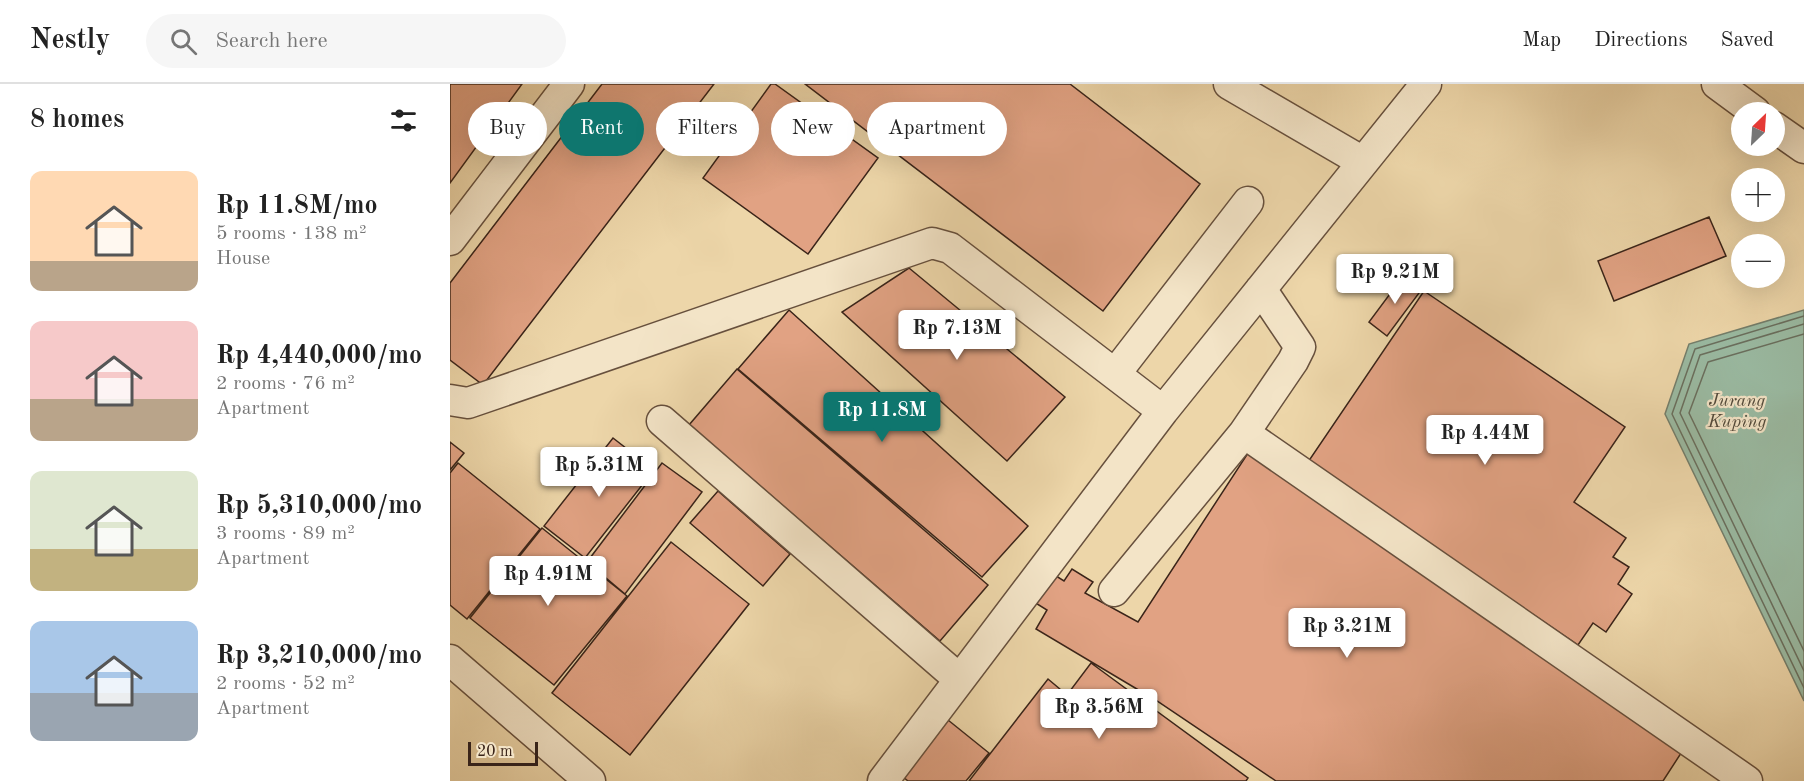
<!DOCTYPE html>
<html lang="en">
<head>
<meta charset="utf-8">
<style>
  :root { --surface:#fff; --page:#f6f6f6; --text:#222; --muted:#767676; --line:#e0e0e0; --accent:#0f766e }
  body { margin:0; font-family:"Old Standard TT",serif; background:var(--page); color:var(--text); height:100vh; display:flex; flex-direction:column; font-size:22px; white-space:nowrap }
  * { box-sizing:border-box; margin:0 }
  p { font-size:20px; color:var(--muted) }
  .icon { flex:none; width:33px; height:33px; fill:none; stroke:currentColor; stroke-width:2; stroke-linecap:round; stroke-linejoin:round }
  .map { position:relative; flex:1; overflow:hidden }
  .details { display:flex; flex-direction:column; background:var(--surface); width:450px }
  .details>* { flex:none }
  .banner { position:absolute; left:18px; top:18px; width:570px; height:54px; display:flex; gap:12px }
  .needle { width:39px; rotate:25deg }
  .controls { position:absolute; left:1281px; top:18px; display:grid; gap:12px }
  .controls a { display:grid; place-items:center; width:54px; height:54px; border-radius:50%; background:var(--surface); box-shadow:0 6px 24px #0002; font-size:30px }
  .scale { position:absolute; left:18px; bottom:15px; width:70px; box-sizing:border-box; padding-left:6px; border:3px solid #3a2419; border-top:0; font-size:16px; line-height:21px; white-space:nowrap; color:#3a2419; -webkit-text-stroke:4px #f3e4c7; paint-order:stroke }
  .price { position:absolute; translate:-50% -51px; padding:0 14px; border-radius:6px; background:#fff; color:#222; font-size:20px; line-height:39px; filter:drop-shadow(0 2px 3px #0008) }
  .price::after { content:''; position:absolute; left:50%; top:36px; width:18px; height:14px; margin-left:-9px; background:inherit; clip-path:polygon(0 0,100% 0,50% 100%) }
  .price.selected { background:var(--accent); color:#fff }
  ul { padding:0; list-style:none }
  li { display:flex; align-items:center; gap:18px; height:150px; padding:0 30px }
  li span { display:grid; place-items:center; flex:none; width:168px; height:120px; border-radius:12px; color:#555 }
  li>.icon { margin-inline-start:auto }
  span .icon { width:72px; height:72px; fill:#fffc; stroke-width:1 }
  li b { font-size:26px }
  h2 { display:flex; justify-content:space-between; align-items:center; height:72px; padding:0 30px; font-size:26px }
  .tag { padding:0 21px; border-radius:27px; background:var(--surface); box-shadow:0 6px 24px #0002; font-size:21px; line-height:54px }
  .tag.selected { background:var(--accent); color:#fff }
  header { display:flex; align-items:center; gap:36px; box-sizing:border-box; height:84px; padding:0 30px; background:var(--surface); border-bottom:2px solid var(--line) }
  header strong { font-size:28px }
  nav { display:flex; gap:33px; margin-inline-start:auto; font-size:21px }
  .search { width:420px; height:54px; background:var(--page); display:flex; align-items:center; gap:15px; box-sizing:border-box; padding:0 21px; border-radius:33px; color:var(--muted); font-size:22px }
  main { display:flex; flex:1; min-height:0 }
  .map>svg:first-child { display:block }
</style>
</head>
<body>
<header>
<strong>Nestly</strong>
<div class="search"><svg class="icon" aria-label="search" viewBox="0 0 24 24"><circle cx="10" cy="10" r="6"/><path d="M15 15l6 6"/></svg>Search here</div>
<nav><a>Map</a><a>Directions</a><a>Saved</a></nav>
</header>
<main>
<section class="details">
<h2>8 homes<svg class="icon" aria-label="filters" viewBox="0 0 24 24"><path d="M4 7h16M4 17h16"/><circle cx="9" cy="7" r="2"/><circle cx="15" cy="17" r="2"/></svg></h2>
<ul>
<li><span style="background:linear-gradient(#ffd9b3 75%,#b9a48a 0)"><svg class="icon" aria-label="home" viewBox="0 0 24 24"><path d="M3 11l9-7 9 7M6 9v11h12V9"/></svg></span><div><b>Rp 11.8M/mo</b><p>5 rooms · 138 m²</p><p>House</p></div></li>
<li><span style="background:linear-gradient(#f6c9c9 65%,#b9a48a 0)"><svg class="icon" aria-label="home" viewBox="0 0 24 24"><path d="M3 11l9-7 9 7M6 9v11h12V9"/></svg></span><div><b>Rp 4,440,000/mo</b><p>2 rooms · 76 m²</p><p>Apartment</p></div></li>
<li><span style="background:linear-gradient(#dfe7d0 65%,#c2b280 0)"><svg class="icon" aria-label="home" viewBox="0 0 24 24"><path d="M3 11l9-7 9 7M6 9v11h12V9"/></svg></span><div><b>Rp 5,310,000/mo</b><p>3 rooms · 89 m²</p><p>Apartment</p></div></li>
<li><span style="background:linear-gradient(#a9c7e8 60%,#9aa5b1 0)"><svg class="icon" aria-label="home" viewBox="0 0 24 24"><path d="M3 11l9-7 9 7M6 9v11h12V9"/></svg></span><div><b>Rp 3,210,000/mo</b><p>2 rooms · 52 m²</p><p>Apartment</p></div></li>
</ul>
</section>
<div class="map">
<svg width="1354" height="697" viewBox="0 0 1354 697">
  <rect width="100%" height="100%" fill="#edd6a9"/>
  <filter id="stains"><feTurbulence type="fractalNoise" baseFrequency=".00333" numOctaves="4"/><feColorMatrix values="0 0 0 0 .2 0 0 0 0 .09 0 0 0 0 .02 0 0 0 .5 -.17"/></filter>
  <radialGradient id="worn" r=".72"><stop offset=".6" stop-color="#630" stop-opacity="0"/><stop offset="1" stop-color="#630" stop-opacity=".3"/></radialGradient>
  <path fill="#9abaa2" stroke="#747e6b" stroke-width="1.5" d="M1354,226V617L1215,330L1239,260Z"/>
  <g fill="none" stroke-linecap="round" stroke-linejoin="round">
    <path stroke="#6a6f5e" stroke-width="1.5" d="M1354,232L1245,265L1222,330L1354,604
      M1354,240L1250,271L1230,329L1354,587
      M1354,250L1258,278L1239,329L1354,567"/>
  </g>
  <path fill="#e1a283" stroke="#3a2419" stroke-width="1.5" d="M0,0H72L0,99Z
    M152,0H264L33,301L0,276V199Z
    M321,0H325L428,74L358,170L253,94Z
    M355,0H620L750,100L653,227Z
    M1259,133L1276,172L1164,217L1148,177Z
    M459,184L615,313L557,377L392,228Z
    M954,191L972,205L937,252L919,238Z
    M974,207L1175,343L1124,418L1176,454L1163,473L1179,483L1168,500L1182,510L1156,548L1143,539L1128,561L858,378Z
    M339,226L578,442L532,493L288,285Z
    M287,285L538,501L490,557L239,341Z
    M163,354L204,386L135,474L94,442Z
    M0,358L14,369L0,386Z
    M798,369L1235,663L1213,697H826L707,617L586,545L597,526L584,518L603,490L614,497L622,485L643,498L635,509L688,538Z
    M8,379L90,445L17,535L0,521V389Z
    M212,379L252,408L175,510L137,478Z
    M268,407L340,470L313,502L240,439Z
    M92,444L177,512L104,601L20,534Z
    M221,458L299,520L180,671L102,609Z
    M641,579L798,694L796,697H519L598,595L617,611Z
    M498,636L539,669L516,697H458L452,692Z"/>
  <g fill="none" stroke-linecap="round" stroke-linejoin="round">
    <defs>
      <path id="minor" d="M779,0L913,78
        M1267,0L1305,28
        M1324,43L1354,64
        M0,156L119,0
        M811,205L850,263L843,277L794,349L1297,697
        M665,290L798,118
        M0,316L18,319L482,159L500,164L713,327
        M212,337L509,595
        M664,507L794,349
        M0,576L140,697
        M433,697L713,327L976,0"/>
    </defs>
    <use href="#minor" stroke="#67503d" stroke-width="33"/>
    <use href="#minor" stroke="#f3e4c7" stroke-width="30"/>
  </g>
  <g text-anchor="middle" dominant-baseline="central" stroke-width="4.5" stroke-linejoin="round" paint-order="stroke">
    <g font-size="18" font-style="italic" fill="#524a3b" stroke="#f3e4c7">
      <text x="1287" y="317">Jurang<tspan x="1287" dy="21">Kuping</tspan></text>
    </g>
  </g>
  <rect width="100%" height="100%" filter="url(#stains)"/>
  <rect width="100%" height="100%" fill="url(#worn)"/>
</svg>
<div class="controls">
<a><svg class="needle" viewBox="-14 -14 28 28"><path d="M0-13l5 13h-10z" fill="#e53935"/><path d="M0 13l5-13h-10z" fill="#767676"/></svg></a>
<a>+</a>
<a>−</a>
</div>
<div class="scale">20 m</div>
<b class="price" style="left:945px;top:221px">Rp 9.21M</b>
<b class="price" style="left:507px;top:277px">Rp 7.13M</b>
<b class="price selected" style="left:432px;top:359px">Rp 11.8M</b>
<b class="price" style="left:1035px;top:382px">Rp 4.44M</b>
<b class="price" style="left:149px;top:414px">Rp 5.31M</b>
<b class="price" style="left:98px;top:523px">Rp 4.91M</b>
<b class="price" style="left:897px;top:575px">Rp 3.21M</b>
<b class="price" style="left:649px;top:656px">Rp 3.56M</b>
<div class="banner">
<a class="tag">Buy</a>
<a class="tag selected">Rent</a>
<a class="tag">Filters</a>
<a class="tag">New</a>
<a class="tag">Apartment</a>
</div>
</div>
</main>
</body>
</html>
